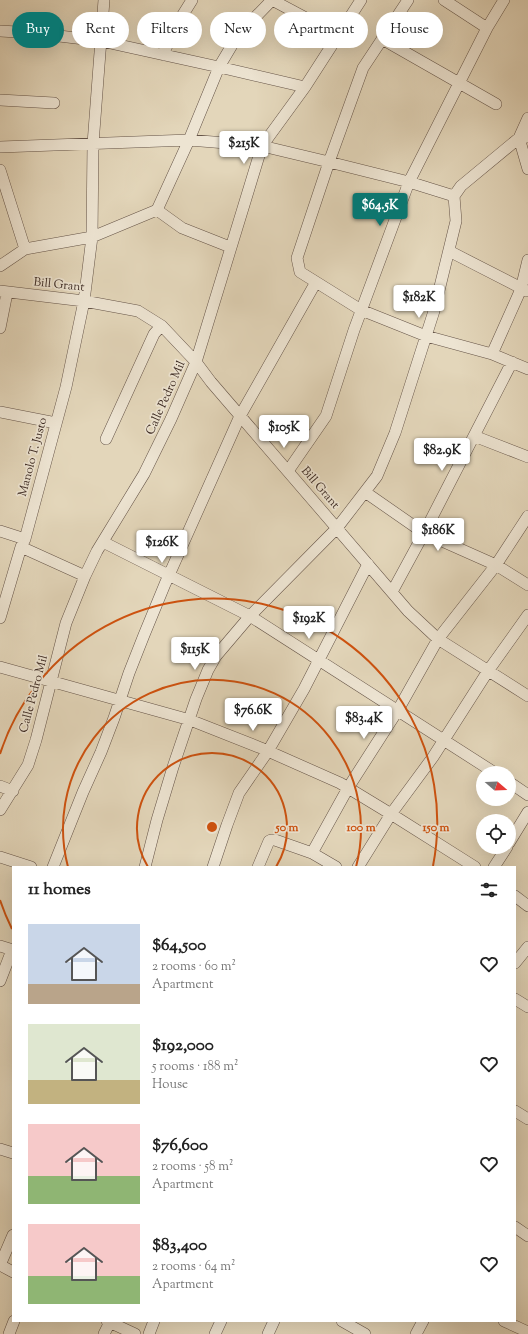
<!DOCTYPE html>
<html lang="en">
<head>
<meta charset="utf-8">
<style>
  :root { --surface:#fff; --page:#f2f2f2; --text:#222; --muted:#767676; --accent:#0f766e }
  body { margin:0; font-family:"Sorts Mill Goudy",serif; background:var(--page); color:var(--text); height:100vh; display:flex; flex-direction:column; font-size:15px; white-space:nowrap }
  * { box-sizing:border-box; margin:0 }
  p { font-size:13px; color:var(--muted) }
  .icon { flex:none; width:22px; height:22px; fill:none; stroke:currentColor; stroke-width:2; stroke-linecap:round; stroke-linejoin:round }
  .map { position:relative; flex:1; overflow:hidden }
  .side { position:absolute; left:12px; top:866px; width:504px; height:456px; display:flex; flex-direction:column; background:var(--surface); border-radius:0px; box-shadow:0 4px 16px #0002 }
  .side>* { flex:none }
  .banner { position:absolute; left:12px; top:12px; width:504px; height:36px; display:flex; gap:8px }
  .needle { width:26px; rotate:109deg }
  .controls { position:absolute; left:476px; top:766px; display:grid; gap:8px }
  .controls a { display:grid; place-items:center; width:40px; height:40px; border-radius:50%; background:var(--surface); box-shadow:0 4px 16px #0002; font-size:20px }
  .price { position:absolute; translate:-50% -34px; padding:0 9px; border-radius:4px; background:#fff; color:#222; font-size:13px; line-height:26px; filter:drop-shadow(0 1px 2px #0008) }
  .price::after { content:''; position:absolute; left:50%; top:24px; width:12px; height:9px; margin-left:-6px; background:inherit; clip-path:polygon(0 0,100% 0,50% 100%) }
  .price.current { background:var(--accent); color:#fff }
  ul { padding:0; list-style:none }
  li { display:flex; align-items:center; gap:12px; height:100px; padding:0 16px }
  li span { display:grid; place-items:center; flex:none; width:112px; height:80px; border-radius:0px; color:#555 }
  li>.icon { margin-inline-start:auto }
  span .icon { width:48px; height:48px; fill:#fffc; stroke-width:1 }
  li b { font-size:17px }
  h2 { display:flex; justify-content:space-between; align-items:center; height:48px; padding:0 16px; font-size:17px }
  .pill { padding:0 14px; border-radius:18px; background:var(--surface); box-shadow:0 4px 16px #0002; font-size:14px; line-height:36px }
  .pill.current { background:var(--accent); color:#fff }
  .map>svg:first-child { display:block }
</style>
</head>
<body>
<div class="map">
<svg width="528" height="1334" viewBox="0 0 528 1334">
  <rect width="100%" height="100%" fill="#e3d6ba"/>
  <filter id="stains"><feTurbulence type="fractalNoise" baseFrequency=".005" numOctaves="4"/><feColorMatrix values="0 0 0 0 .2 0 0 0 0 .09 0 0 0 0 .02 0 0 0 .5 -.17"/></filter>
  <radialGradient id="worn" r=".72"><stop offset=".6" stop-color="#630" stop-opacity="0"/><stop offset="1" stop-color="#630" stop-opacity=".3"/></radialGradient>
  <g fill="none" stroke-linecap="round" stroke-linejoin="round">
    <defs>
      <path id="minor" d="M272,0L338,35
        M408,0L363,68L329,162L297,258L300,272L361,310L426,336L492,354L528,369
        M444,0L487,28
        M0,31L34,33L101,41L219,67L305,87
        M382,39L496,104
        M163,55L174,29L192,0
        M0,100L54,103
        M528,118L519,138L528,169
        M0,147L189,140L262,146L329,162L409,182L454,196
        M0,170L25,249
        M157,210L182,228L230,247
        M449,251L527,291
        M0,266L25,249L92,237L157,210L189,140L219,67L238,35L272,0
        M0,291L84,301L138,311L162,326L196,362L211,382L408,611L438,639L528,696
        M0,328L7,293
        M492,354L521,289L528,260
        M0,412L56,423
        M474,436L528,457
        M106,439L154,334L161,326
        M288,471L326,416L354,330L409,182L487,28L504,0
        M365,492L424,533L496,565L528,585
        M0,531L25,539
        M103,542L250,616L495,773
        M21,547L85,576
        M392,592L424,533L512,362
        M0,618L21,547L25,539L66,387L84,301L92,237L93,144L104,0
        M0,667L190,720L261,748L340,783L391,814L475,867
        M509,782L528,795
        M0,786L13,791
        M0,810L28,765L36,740L66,623L85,576L97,551L144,474L171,419L196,362L262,146L305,87L361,0
        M509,843L528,812
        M312,853L348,788L398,710L438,639L496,565L528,516
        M0,857L31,867
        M53,867L83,792L101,752L114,718L129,673L144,635L165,584L240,416L316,282
        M145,867L157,820L173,767L196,699L208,670L216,656L250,616L337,528L377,476L395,433L434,311L456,221L454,196L461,186L519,138L528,137
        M213,867L227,825L239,793L268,751L304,689L368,564
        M258,867L269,841L271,840H275L312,853L336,867
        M358,867L391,814L433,757L488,671L528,615
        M494,867L507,847
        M515,896L528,906
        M0,946L13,950
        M515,963L528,947
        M0,981L12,950
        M515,999L528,1007
        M515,1111L528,1119
        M0,1149L13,1153
        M515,1227L528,1236
        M0,1265L13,1235
        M0,1265L13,1272
        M107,1321L135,1334
        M342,1321L365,1334
        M504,1321L528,1332
        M9,1334L14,1321
        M104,1334L110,1322
        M149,1334L154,1321
        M215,1334L221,1321
        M268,1334L274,1321
        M416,1334L423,1321"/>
    </defs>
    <use href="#minor" stroke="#655448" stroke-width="12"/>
    <use href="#minor" stroke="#ede4d2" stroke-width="11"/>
  </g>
  <g fill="none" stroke="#ce520f" stroke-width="2">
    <path d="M148 867A75 75 0 1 1 276 867"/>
    <path d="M68 867A149 149 0 1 1 356 867"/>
    <path d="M12 929A224 224 0 0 1 0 900M0 754A224 224 0 0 1 433 866"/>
  </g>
  <g text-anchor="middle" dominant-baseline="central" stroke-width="3.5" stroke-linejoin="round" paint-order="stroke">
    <g font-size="12" fill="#3b2922" stroke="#ede4d2">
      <text transform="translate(59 285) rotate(6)">Bill Grant</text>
      <text transform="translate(166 398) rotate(-66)">Calle Pedro Mil</text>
      <text transform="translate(33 457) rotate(-75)">Manolo T. Justo</text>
      <text transform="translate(320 488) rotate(49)">Bill Grant</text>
      <text transform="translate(34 694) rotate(-75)">Calle Pedro Mil</text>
    </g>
  </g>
  <circle cx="212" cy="827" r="6" fill="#ce520f" stroke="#ede4d2" stroke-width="2"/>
  <g font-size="12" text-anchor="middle" font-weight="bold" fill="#ce520f" stroke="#ede4d2" stroke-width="3.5" stroke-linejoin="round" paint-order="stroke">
    <text x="287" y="831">50 m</text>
    <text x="361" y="831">100 m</text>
    <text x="436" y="831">150 m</text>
  </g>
  <rect width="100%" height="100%" filter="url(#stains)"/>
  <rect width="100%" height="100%" fill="url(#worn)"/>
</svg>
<div class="controls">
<a><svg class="needle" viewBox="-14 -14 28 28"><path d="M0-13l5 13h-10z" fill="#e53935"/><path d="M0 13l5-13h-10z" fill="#767676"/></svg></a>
<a><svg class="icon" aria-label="locate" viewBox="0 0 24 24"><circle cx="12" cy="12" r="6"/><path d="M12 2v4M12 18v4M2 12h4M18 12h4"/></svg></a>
</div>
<b class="price" style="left:244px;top:165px">$215K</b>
<b class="price current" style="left:380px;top:227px">$64.5K</b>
<b class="price" style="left:419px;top:319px">$182K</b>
<b class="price" style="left:284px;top:449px">$105K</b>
<b class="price" style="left:442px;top:472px">$82.9K</b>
<b class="price" style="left:438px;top:552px">$186K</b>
<b class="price" style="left:162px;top:564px">$126K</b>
<b class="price" style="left:309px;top:640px">$192K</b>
<b class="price" style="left:195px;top:671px">$115K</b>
<b class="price" style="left:253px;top:732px">$76.6K</b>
<b class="price" style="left:364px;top:740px">$83.4K</b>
<div class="banner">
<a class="pill current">Buy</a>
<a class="pill">Rent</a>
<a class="pill">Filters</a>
<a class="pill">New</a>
<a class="pill">Apartment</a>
<a class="pill">House</a>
</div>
<section class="side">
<h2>11 homes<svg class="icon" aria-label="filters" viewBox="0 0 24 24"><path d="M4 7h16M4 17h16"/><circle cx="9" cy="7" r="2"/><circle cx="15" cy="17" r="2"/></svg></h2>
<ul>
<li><span style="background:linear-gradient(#c9d6e8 75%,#b9a48a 0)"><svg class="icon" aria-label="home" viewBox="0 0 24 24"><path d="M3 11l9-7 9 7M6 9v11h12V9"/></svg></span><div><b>$64,500</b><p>2 rooms · 60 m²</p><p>Apartment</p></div><svg class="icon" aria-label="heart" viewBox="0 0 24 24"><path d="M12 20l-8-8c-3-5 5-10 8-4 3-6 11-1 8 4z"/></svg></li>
<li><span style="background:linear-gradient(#dfe7d0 70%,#c2b280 0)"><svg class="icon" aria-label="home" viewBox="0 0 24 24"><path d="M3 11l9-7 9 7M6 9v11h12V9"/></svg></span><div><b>$192,000</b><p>5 rooms · 188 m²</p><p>House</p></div><svg class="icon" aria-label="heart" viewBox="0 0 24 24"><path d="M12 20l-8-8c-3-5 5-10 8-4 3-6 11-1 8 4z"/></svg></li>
<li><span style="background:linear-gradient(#f6c9c9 65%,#8fb573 0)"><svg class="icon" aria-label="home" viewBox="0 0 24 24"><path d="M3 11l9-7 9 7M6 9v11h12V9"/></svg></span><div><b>$76,600</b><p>2 rooms · 58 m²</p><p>Apartment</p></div><svg class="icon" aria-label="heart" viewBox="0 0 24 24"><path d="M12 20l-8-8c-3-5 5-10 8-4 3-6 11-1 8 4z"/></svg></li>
<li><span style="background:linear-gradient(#f6c9c9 65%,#8fb573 0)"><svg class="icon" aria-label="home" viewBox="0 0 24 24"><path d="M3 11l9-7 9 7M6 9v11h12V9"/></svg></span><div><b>$83,400</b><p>2 rooms · 64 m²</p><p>Apartment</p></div><svg class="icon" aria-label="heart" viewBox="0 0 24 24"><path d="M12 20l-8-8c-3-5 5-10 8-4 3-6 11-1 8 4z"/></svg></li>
</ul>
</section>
</div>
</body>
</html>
